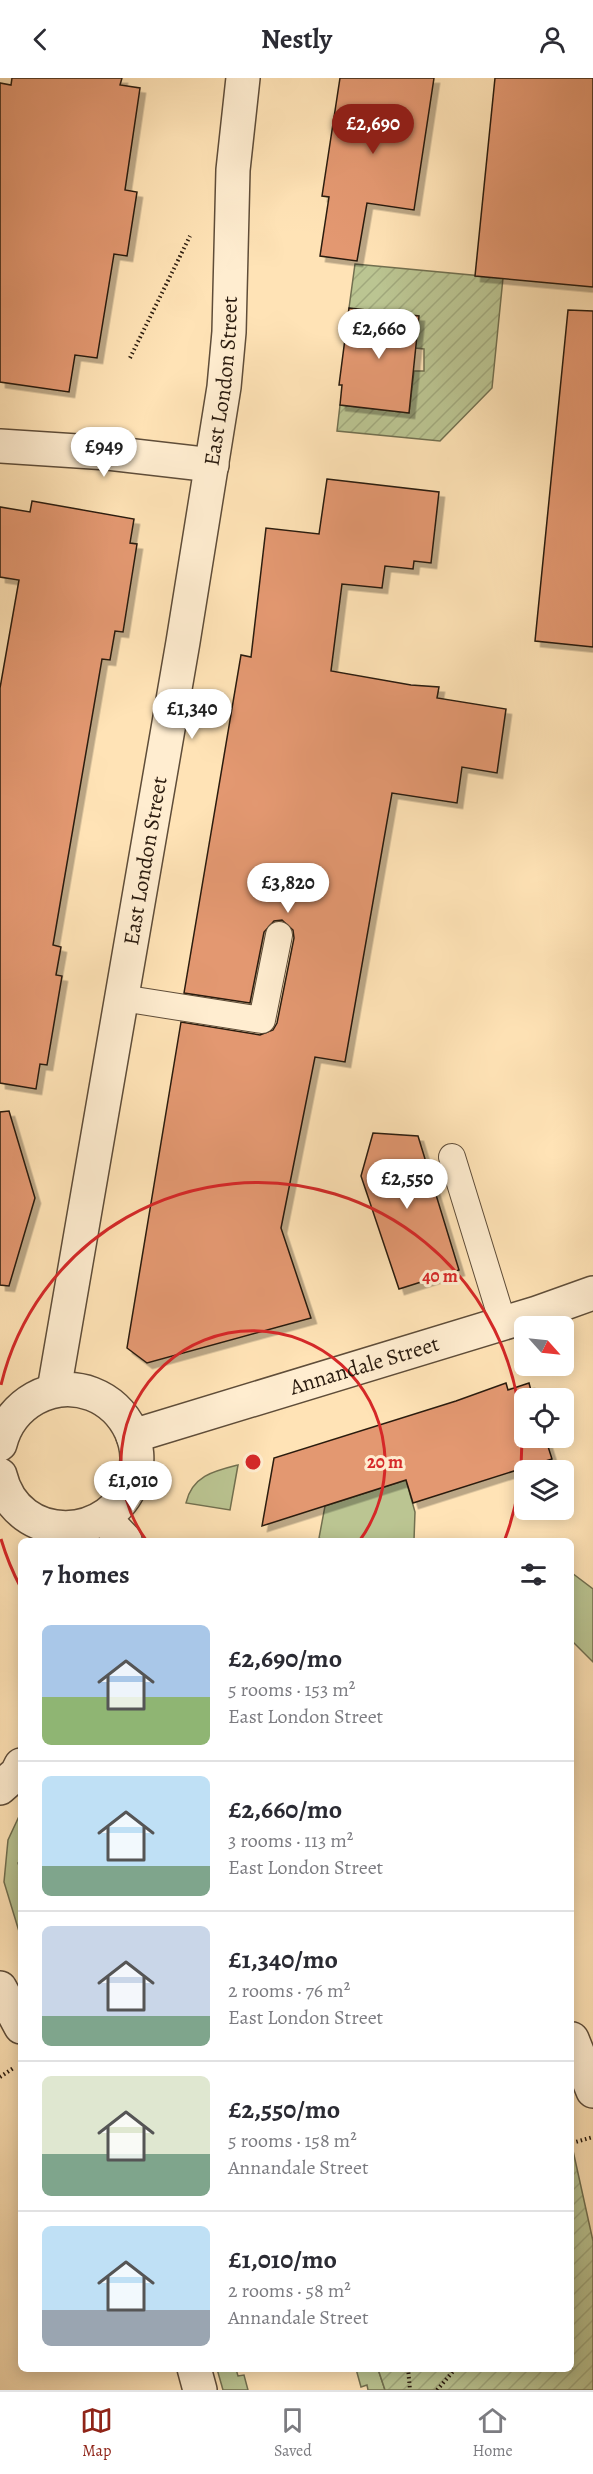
<!DOCTYPE html>
<html lang="en">
<head>
<meta charset="utf-8">
<style>
  :root { --surface:#fff; --page:#f7f7f7; --text:#2b2b33; --muted:#7c7c81; --line:#e1e1e2; --accent:#8f2418 }
  body { margin:0; font-family:Alegreya,serif; background:var(--page); color:var(--text); height:100vh; display:flex; flex-direction:column; font-size:22px; white-space:nowrap }
  * { box-sizing:border-box; margin:0 }
  p { font-size:20px; color:var(--muted) }
  .icon { flex:none; width:33px; height:33px; fill:none; stroke:currentColor; stroke-width:2; stroke-linecap:round; stroke-linejoin:round }
  .map { position:relative; flex:1; overflow:hidden }
  .drawer { position:absolute; left:18px; top:1460px; width:556px; height:834px; display:flex; flex-direction:column; background:var(--surface); border-radius:9px; box-shadow:0 3px 15px #0003 }
  .drawer>* { flex:none }
  .needle { width:39px; rotate:117deg }
  .fabs { position:absolute; left:514px; top:1238px; display:grid; gap:12px }
  .fabs a { display:grid; place-items:center; width:60px; height:60px; border-radius:9px; background:var(--surface); box-shadow:0 3px 15px #0003; font-size:30px }
  .price { position:absolute; translate:-50% -51px; padding:0 14px; border-radius:21px; background:#fff; color:#222; font-size:20px; line-height:39px; filter:drop-shadow(0 2px 3px #0008) }
  .price::after { content:''; position:absolute; left:50%; top:36px; width:18px; height:14px; margin-left:-9px; background:inherit; clip-path:polygon(0 0,100% 0,50% 100%) }
  .price.current { background:var(--accent); color:#fff }
  ul { padding:0; list-style:none }
  li { display:flex; align-items:center; gap:18px; height:150px; padding:0 24px }
  li+li { border-top:2px solid var(--line) }
  li span { display:grid; place-items:center; flex:none; width:168px; height:120px; border-radius:9px; color:#555 }
  li>.icon { margin-inline-start:auto }
  span .icon { width:72px; height:72px; fill:#fffc; stroke-width:1 }
  li b { font-size:26px }
  h2 { display:flex; justify-content:space-between; align-items:center; height:72px; padding:0 24px; font-size:26px }
  header { display:flex; justify-content:space-between; align-items:center; height:78px; padding:0 24px; background:var(--surface); font-size:27px; font-weight:700 }
  .dock { display:flex; justify-content:space-around; align-items:center; height:84px; border-top:2px solid var(--line); background:var(--surface); font-size:16px; color:var(--muted) }
  .dock a { display:grid; justify-items:center; gap:3px }
  .dock .current { color:var(--accent) }
  .map>svg:first-child { display:block }
</style>
</head>
<body>
<header><svg class="icon" aria-label="back" viewBox="0 0 24 24"><path d="M15 5l-7 7 7 7"/></svg>Nestly<svg class="icon" aria-label="person" viewBox="0 0 24 24"><circle cx="12" cy="8" r="4"/><path d="M4 21q1-7 8-7t8 7"/></svg></header>
<div class="map">
<svg width="593" height="2312" viewBox="0 0 593 2312">
  <defs>
    <pattern id="garden-furrows" width="10" height="10" patternUnits="userSpaceOnUse" patternTransform="scale(1.5)"><rect width="10" height="10" fill="#bbc592"/><path d="M-1 1l2-2M0 10L10 0M9 11l2-2" fill="none" stroke="#a1a97d"/></pattern>
    <filter id="shadow"><feDropShadow dx="5.5" dy="5.5" stdDeviation="0" flood-color="#0004"/></filter>
  </defs>
  <rect width="100%" height="100%" fill="#ffe3b6"/>
  <filter id="stains"><feTurbulence type="fractalNoise" baseFrequency=".00333" numOctaves="4"/><feColorMatrix values="0 0 0 0 .2 0 0 0 0 .09 0 0 0 0 .02 0 0 0 .5 -.17"/></filter>
  <radialGradient id="worn" r=".72"><stop offset=".6" stop-color="#630" stop-opacity="0"/><stop offset="1" stop-color="#630" stop-opacity=".3"/></radialGradient>
  <path fill="#bbc592" stroke="#727050" stroke-width="1.5" d="M238,1387L230,1432L186,1425C192,1398 214,1393 238,1387Z
    M406,1402L415,1434L414,1462H323L319,1460L325,1428Z
    M572,1495L593,1511V1584L572,1563Z
    M21,1734V1784L18,1785L21,1794V1860L4,1804L8,1762Z
    M217,2291H236L238,2298L244,2297L248,2312H223Z
    M356,2291H378L385,2312H368L367,2307L361,2309Z"/>
  <path fill="url(#garden-furrows)" stroke="#727050" stroke-width="1.5" d="M355,186L503,200L492,310L440,363L337,353L340,327L409,335L414,293H424V271L415,270L349,230Z
    M572,2068L593,2163V2312H385L378,2291L572,2290Z"/>
  <path fill="#e39871" stroke="#2a1b0f" stroke-width="1.5" filter="url(#shadow)" d="M12,0H122L120,7L140,10L125,112L137,114L127,178L114,176L97,280L75,277L69,314L0,304V5L11,7Z
    M340,0H434L414,132L367,125L357,183L320,178L329,119L322,118Z
    M495,0H593V209L475,198Z
    M349,230L419,238L409,335L340,327L342,307H339Z
    M568,232L593,233V569L535,563Z
    M327,401L439,414L431,485L414,483L413,491L385,488L382,510L342,506L331,593L411,607L439,609L437,620L506,631L497,695L462,689L457,725L392,715L345,984L315,979L281,1150L311,1240L147,1285L127,1270L181,944L260,957L273,952L277,945L294,860L293,852L282,842L274,843L264,854L250,925L184,915L241,577L251,579L266,450L319,456Z
    M32,423L134,441L130,465L137,466L123,554L115,553L110,582L102,581L53,867L61,869L56,897L62,898L47,987L40,986L36,1011L0,1005V610L19,502L0,499V429L30,434Z
    M9,1033L35,1120L9,1208L0,1207V1034Z
    M373,1055L418,1058L459,1192L399,1211L361,1098Z
    M506,1305L508,1312L529,1305L533,1320H525V1359H545L552,1381L413,1425L406,1402L262,1448L274,1380L456,1323Z"/>
  <g fill="none" stroke-linecap="round" stroke-linejoin="round">
    <defs>
      <path id="lane" d="M122,920L262,942L279,857
        M452,1079L503,1245"/>
      <g id="street">
        <path d="M0,368L108,375L212,387"/>
        <path id="s1" d="M54,1312L183,564L224,309L229,254L233,92L243,0"/>
        <path id="s2" d="M133,1358L537,1235L593,1215"/>
        <path d="M0,1366C10,1326 52,1301 92,1316C110,1323 123,1336 131,1353C137,1367 139,1384 134,1398C114,1466 17,1468 0,1397"/>
        <path d="M104,1440L125,1462"/>
        <path d="M0,1710L17,1695L21,1687"/>
        <path d="M0,1910L21,1949"/>
        <path d="M572,1961L593,2013"/>
        <path d="M194,2290L200,2312"/>
      </g>
    </defs>
    <use href="#lane" stroke="#5f4d39" stroke-width="28"/>
    <use href="#street" stroke="#5f4d39" stroke-width="36"/>
    <path stroke="#2a1b0f" stroke-width="4" stroke-dasharray="1.5 3" stroke-linecap="butt" d="M130,280L190,158
      M0,1999L15,1989
      M572,2065L593,2059
      M408,2290L410,2312
      M437,2312L456,2290"/>
    <use href="#lane" stroke="#ffedd0" stroke-width="26"/>
    <use href="#street" stroke="#ffedd0" stroke-width="33"/>
  </g>
  <g fill="none" stroke="#d62828" stroke-width="3">
    <path d="M146 1462A132 132 0 1 1 360 1462"/>
    <path d="M21 1510A264 264 0 0 1 1 1461M1 1307A264 264 0 1 1 505 1461"/>
  </g>
  <g text-anchor="middle" dominant-baseline="central" stroke-width="6" stroke-linejoin="round" paint-order="stroke">
    <g font-size="22" fill="#2a1b0f" stroke="#ffedd0">
      <text stroke="none"><textPath href="#s1" startOffset="1023">East London Street</textPath></text>
      <text stroke="none"><textPath href="#s1" startOffset="537">East London Street</textPath></text>
      <text stroke="none"><textPath href="#s2" startOffset="242">Annandale Street</textPath></text>
    </g>
  </g>
  <circle cx="253" cy="1384" r="9" fill="#d62828" stroke="#ffedd0" stroke-width="3"/>
  <g font-size="18" text-anchor="middle" font-weight="bold" fill="#d62828" stroke="#ffedd0" stroke-width="6" stroke-linejoin="round" paint-order="stroke">
    <text x="440" y="1204">40 m</text>
    <text x="385" y="1390">20 m</text>
  </g>
  <rect width="100%" height="100%" filter="url(#stains)"/>
  <rect width="100%" height="100%" fill="url(#worn)"/>
</svg>
<div class="fabs">
<a><svg class="needle" viewBox="-14 -14 28 28"><path d="M0-13l5 13h-10z" fill="#e53935"/><path d="M0 13l5-13h-10z" fill="#7c7c81"/></svg></a>
<a><svg class="icon" aria-label="locate" viewBox="0 0 24 24"><circle cx="12" cy="12" r="6"/><path d="M12 2v4M12 18v4M2 12h4M18 12h4"/></svg></a>
<a><svg class="icon" aria-label="layers" viewBox="0 0 24 24"><path d="M12 4l9 5-9 5-9-5zM3 14l9 5 9-5"/></svg></a>
</div>
<b class="price current" style="left:373px;top:77px">£2,690</b>
<b class="price" style="left:379px;top:282px">£2,660</b>
<b class="price" style="left:104px;top:400px">£949</b>
<b class="price" style="left:192px;top:662px">£1,340</b>
<b class="price" style="left:288px;top:836px">£3,820</b>
<b class="price" style="left:407px;top:1132px">£2,550</b>
<b class="price" style="left:133px;top:1434px">£1,010</b>
<section class="drawer">
<h2>7 homes<svg class="icon" aria-label="filters" viewBox="0 0 24 24"><path d="M4 7h16M4 17h16"/><circle cx="9" cy="7" r="2"/><circle cx="15" cy="17" r="2"/></svg></h2>
<ul>
<li><span style="background:linear-gradient(#a9c7e8 60%,#8fb573 0)"><svg class="icon" aria-label="home" viewBox="0 0 24 24"><path d="M3 11l9-7 9 7M6 9v11h12V9"/></svg></span><div><b>£2,690/mo</b><p>5 rooms · 153 m²</p><p>East London Street</p></div></li>
<li><span style="background:linear-gradient(#bfe0f5 75%,#7fa58c 0)"><svg class="icon" aria-label="home" viewBox="0 0 24 24"><path d="M3 11l9-7 9 7M6 9v11h12V9"/></svg></span><div><b>£2,660/mo</b><p>3 rooms · 113 m²</p><p>East London Street</p></div></li>
<li><span style="background:linear-gradient(#c9d6e8 75%,#7fa58c 0)"><svg class="icon" aria-label="home" viewBox="0 0 24 24"><path d="M3 11l9-7 9 7M6 9v11h12V9"/></svg></span><div><b>£1,340/mo</b><p>2 rooms · 76 m²</p><p>East London Street</p></div></li>
<li><span style="background:linear-gradient(#dfe7d0 65%,#7fa58c 0)"><svg class="icon" aria-label="home" viewBox="0 0 24 24"><path d="M3 11l9-7 9 7M6 9v11h12V9"/></svg></span><div><b>£2,550/mo</b><p>5 rooms · 158 m²</p><p>Annandale Street</p></div></li>
<li><span style="background:linear-gradient(#bfe0f5 70%,#9aa5b1 0)"><svg class="icon" aria-label="home" viewBox="0 0 24 24"><path d="M3 11l9-7 9 7M6 9v11h12V9"/></svg></span><div><b>£1,010/mo</b><p>2 rooms · 58 m²</p><p>Annandale Street</p></div></li>
</ul>
</section>
</div>
<nav class="dock">
<a class="current"><svg class="icon" aria-label="map" viewBox="0 0 24 24"><path d="M3 6l6-2 6 2 6-2v14l-6 2-6-2-6 2zM9 4v14M15 6v14"/></svg>Map</a>
<a><svg class="icon" aria-label="saved" viewBox="0 0 24 24"><path d="M7 4h10v16l-5-4-5 4z"/></svg>Saved</a>
<a><svg class="icon" aria-label="home" viewBox="0 0 24 24"><path d="M3 11l9-7 9 7M6 9v11h12V9"/></svg>Home</a>
</nav>
</body>
</html>
